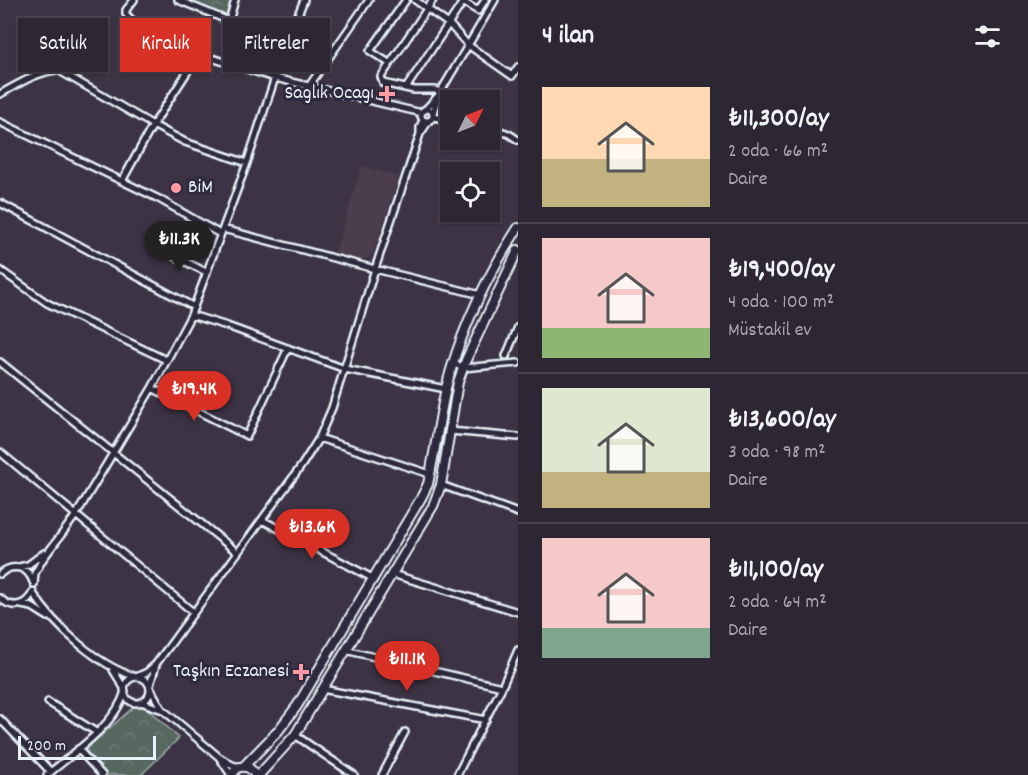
<!DOCTYPE html>
<html lang="tr">
<head>
<meta charset="utf-8">
<style>
  :root { --surface:#2d2633; --page:#352e3b; --text:#f1f3f6; --muted:#a7a5ac; --line:#48434e; --accent:#d93025 }
  body { margin:0; font-family:Dekko,sans-serif; background:var(--page); color:var(--text); height:100vh; display:flex; flex-direction:column; font-size:22px; white-space:nowrap }
  * { box-sizing:border-box; margin:0 }
  p { font-size:20px; color:var(--muted) }
  .icon { flex:none; width:33px; height:33px; fill:none; stroke:currentColor; stroke-width:2; stroke-linecap:round; stroke-linejoin:round }
  .map { position:relative; flex:1; overflow:hidden }
  .details { display:flex; flex-direction:column; background:var(--surface); width:510px }
  .details>* { flex:none }
  .guide { position:absolute; left:18px; top:18px; width:410px; height:54px; display:flex; gap:12px }
  .needle { width:39px; rotate:47deg }
  .fabs { position:absolute; left:440px; top:90px; display:grid; gap:12px }
  .fabs a { display:grid; place-items:center; width:60px; height:60px; border-radius:0px; background:var(--surface); box-shadow:0 2px 4px #0004,0 0 0 2px var(--line); font-size:30px }
  .scale { position:absolute; left:18px; bottom:15px; width:138px; box-sizing:border-box; padding-left:6px; border:3px solid #e8f1f8; border-top:0; font-size:16px; line-height:21px; white-space:nowrap; color:#e8f1f8; -webkit-text-stroke:4px #2f2a3d; paint-order:stroke }
  .price { position:absolute; translate:-50% -51px; padding:0 14px; border-radius:21px; background:var(--accent); color:#fff; font-size:20px; line-height:39px; filter:drop-shadow(0 2px 3px #0008) }
  .price::after { content:''; position:absolute; left:50%; top:36px; width:18px; height:14px; margin-left:-9px; background:inherit; clip-path:polygon(0 0,100% 0,50% 100%) }
  .price.current { background:#222; color:#fff }
  ul { padding:0; list-style:none }
  li { display:flex; align-items:center; gap:18px; height:150px; padding:0 24px }
  li+li { border-top:2px solid var(--line) }
  li span { display:grid; place-items:center; flex:none; width:168px; height:120px; border-radius:0px; color:#555 }
  li>.icon { margin-inline-start:auto }
  span .icon { width:72px; height:72px; fill:#fffc; stroke-width:1 }
  li b { font-size:26px }
  h2 { display:flex; justify-content:space-between; align-items:center; height:72px; padding:0 24px; font-size:26px }
  .chip { padding:0 21px; border-radius:0px; background:var(--surface); box-shadow:0 2px 4px #0004,0 0 0 2px var(--line); font-size:21px; line-height:54px }
  .chip.current { background:var(--accent); color:#fff }
  main { display:flex; flex:1; min-height:0 }
  .map>svg:first-child { display:block }
</style>
</head>
<body>
<main>
<div class="map">
<svg width="518" height="775" viewBox="0 0 518 775">
  <defs>
    <pattern id="forest-crowns" width="20" height="18" patternUnits="userSpaceOnUse" patternTransform="scale(1.5)"><rect width="20" height="18" fill="#566861"/><path d="M2 6a3 3 0 1 1 6 0M12 15a3 3 0 1 1 6 0" fill="none" stroke="#6e7e78"/></pattern>
  </defs>
  <rect width="100%" height="100%" fill="#3c3344"/>
  <filter id="ink" filterUnits="userSpaceOnUse"><feTurbulence type="fractalNoise" baseFrequency=".0167" numOctaves="2"/><feDisplacementMap in="SourceGraphic" scale="12" xChannelSelector="R" yChannelSelector="G"/><feConvolveMatrix kernelMatrix="1 2 1 2 8 2 1 2 1" color-interpolation-filters="sRGB"/></filter>
  <g filter="url(#ink)">
    <path fill="#4c3e4d" d="M362,166L399,177L372,255L361,262L335,253V252Z"/>
    <path fill="url(#forest-crowns)" stroke="#9facac" stroke-width="1.5" d="M184,0H232L226,18Z
      M138,703L142,704L179,738L141,775H107L88,756L87,748Z"/>
    <g fill="none" stroke-linecap="round" stroke-linejoin="round">
      <defs>
        <path id="minor" d="M134,0L126,10V14C143,35 175,43 199,54
          M178,0L229,21L235,0
          M415,0L450,25L468,45L512,76L518,67
          M433,0L381,77L383,83L414,90H435L440,92
          M463,2L478,11L485,0
          M389,63L370,51L406,0
          M309,86L369,0
          M406,88L463,2L460,0
          M0,94C17,85 38,71 58,70L153,125L185,142L247,163
          M438,96L495,0
          M421 115a6 6 0 1 1 12 0a6 6 0 1 1-12 0Z
          M425,110L438,96L433,113
          M433,117L450,120
          M423,120L420,127V134L428,122
          M0,122L159,199L220,234
          M489,127L509,134L518,140
          M122,181L153,125L199,54L275,78L422,113
          M0,203L194,307
          M223,229L375,269L420,134
          M162,250L206,272
          M0,270L47,303L166,360
          M191,315L227,326L345,369L446,389
          M506,356L518,327
          M0,362L237,552
          M453,363L463,368L518,363
          M152,388L247,436L288,348
          M450,431L518,437
          M319,438L430,474
          M0,452L193,612
          M441,485L518,513
          M262,520L374,579
          M19,567L28,565L44,553
          M0,574C12,563 28,566 33,582
          M392,574L518,612
          M34,584L35,573L43,559L76,515L152,388L191,315L247,163L286,44L304,0
          M33,593C54,626 98,666 136,677
          M0,598C12,610 26,606 33,592
          M21,605L32,607L48,617
          M345,650L502,687
          M113,670L124,688
          M136,677L147,672L156,664L302,465L319,438L332,408L375,269L481,295
          M124 690a13 13 0 1 1 26 0a13 13 0 1 1-26 0Z
          M150,685L156,665
          M150,688L162,709L219,757
          M322,689L486,720
          M48,702L96,732
          M141,702L160,709
          M0,719L51,772
          M295,735L354,775
          M78,749L102,775
          M47,775C73,753 116,725 125,691
          M231,775L219,757L232,765L240,767
          M382,775L405,732
          M457,775L502,687L518,650"/>
        <path id="secondary" d="M244,766L278,731L297,706L421,498L428,484C435,452 439,420 446,388C460,332 487,276 518,228
          M232,775L237,768C245,765 251,767 255,775
          M259,775L295,735L433,506L441,485L458,382L466,360L518,250"/>
      </defs>
      <use href="#minor" stroke="#e8f1f8" stroke-width="10"/>
      <use href="#secondary" stroke="#e8f1f8" stroke-width="12"/>
      <use href="#minor" stroke="#2f2a3d" stroke-width="5"/>
      <use href="#secondary" stroke="#2f2a3d" stroke-width="8"/>
    </g>
  </g>
  <g fill="#ff9aa2" stroke="#2f2a3d" stroke-width="2">
    <path d="M384 85h6v6h6v6h-6v6h-6v-6h-6v-6h6z"/>
    <circle cx="176" cy="188" r="6"/>
    <path d="M298 663h6v6h6v6h-6v6h-6v-6h-6v-6h6z"/>
  </g>
  <g text-anchor="middle" dominant-baseline="central" stroke-width="6" stroke-linejoin="round" paint-order="stroke">
    <g font-size="20" fill="#e8f1f8" stroke="#2f2a3d" text-anchor="end">
      <text x="374" y="94">Saglık Ocagı</text>
      <text x="188" y="188" text-anchor="start">BiM</text>
      <text x="289" y="672">Taşkın Eczanesi</text>
    </g>
  </g>
</svg>
<div class="fabs">
<a><svg class="needle" viewBox="-14 -14 28 28"><path d="M0-13l5 13h-10z" fill="#e53935"/><path d="M0 13l5-13h-10z" fill="#a7a5ac"/></svg></a>
<a><svg class="icon" aria-label="locate" viewBox="0 0 24 24"><circle cx="12" cy="12" r="6"/><path d="M12 2v4M12 18v4M2 12h4M18 12h4"/></svg></a>
</div>
<div class="scale">200 m</div>
<b class="price current" style="left:179px;top:272px">₺11.3K</b>
<b class="price" style="left:194px;top:422px">₺19.4K</b>
<b class="price" style="left:312px;top:560px">₺13.6K</b>
<b class="price" style="left:407px;top:692px">₺11.1K</b>
<div class="guide">
<a class="chip">Satılık</a>
<a class="chip current">Kiralık</a>
<a class="chip">Filtreler</a>
</div>
</div>
<section class="details">
<h2>4 ilan<svg class="icon" aria-label="filters" viewBox="0 0 24 24"><path d="M4 7h16M4 17h16"/><circle cx="9" cy="7" r="2"/><circle cx="15" cy="17" r="2"/></svg></h2>
<ul>
<li><span style="background:linear-gradient(#ffd9b3 60%,#c2b280 0)"><svg class="icon" aria-label="home" viewBox="0 0 24 24"><path d="M3 11l9-7 9 7M6 9v11h12V9"/></svg></span><div><b>₺11,300/ay</b><p>2 oda · 66 m²</p><p>Daire</p></div></li>
<li><span style="background:linear-gradient(#f6c9c9 75%,#8fb573 0)"><svg class="icon" aria-label="home" viewBox="0 0 24 24"><path d="M3 11l9-7 9 7M6 9v11h12V9"/></svg></span><div><b>₺19,400/ay</b><p>4 oda · 100 m²</p><p>Müstakil ev</p></div></li>
<li><span style="background:linear-gradient(#dfe7d0 70%,#c2b280 0)"><svg class="icon" aria-label="home" viewBox="0 0 24 24"><path d="M3 11l9-7 9 7M6 9v11h12V9"/></svg></span><div><b>₺13,600/ay</b><p>3 oda · 98 m²</p><p>Daire</p></div></li>
<li><span style="background:linear-gradient(#f6c9c9 75%,#7fa58c 0)"><svg class="icon" aria-label="home" viewBox="0 0 24 24"><path d="M3 11l9-7 9 7M6 9v11h12V9"/></svg></span><div><b>₺11,100/ay</b><p>2 oda · 64 m²</p><p>Daire</p></div></li>
</ul>
</section>
</main>
</body>
</html>
